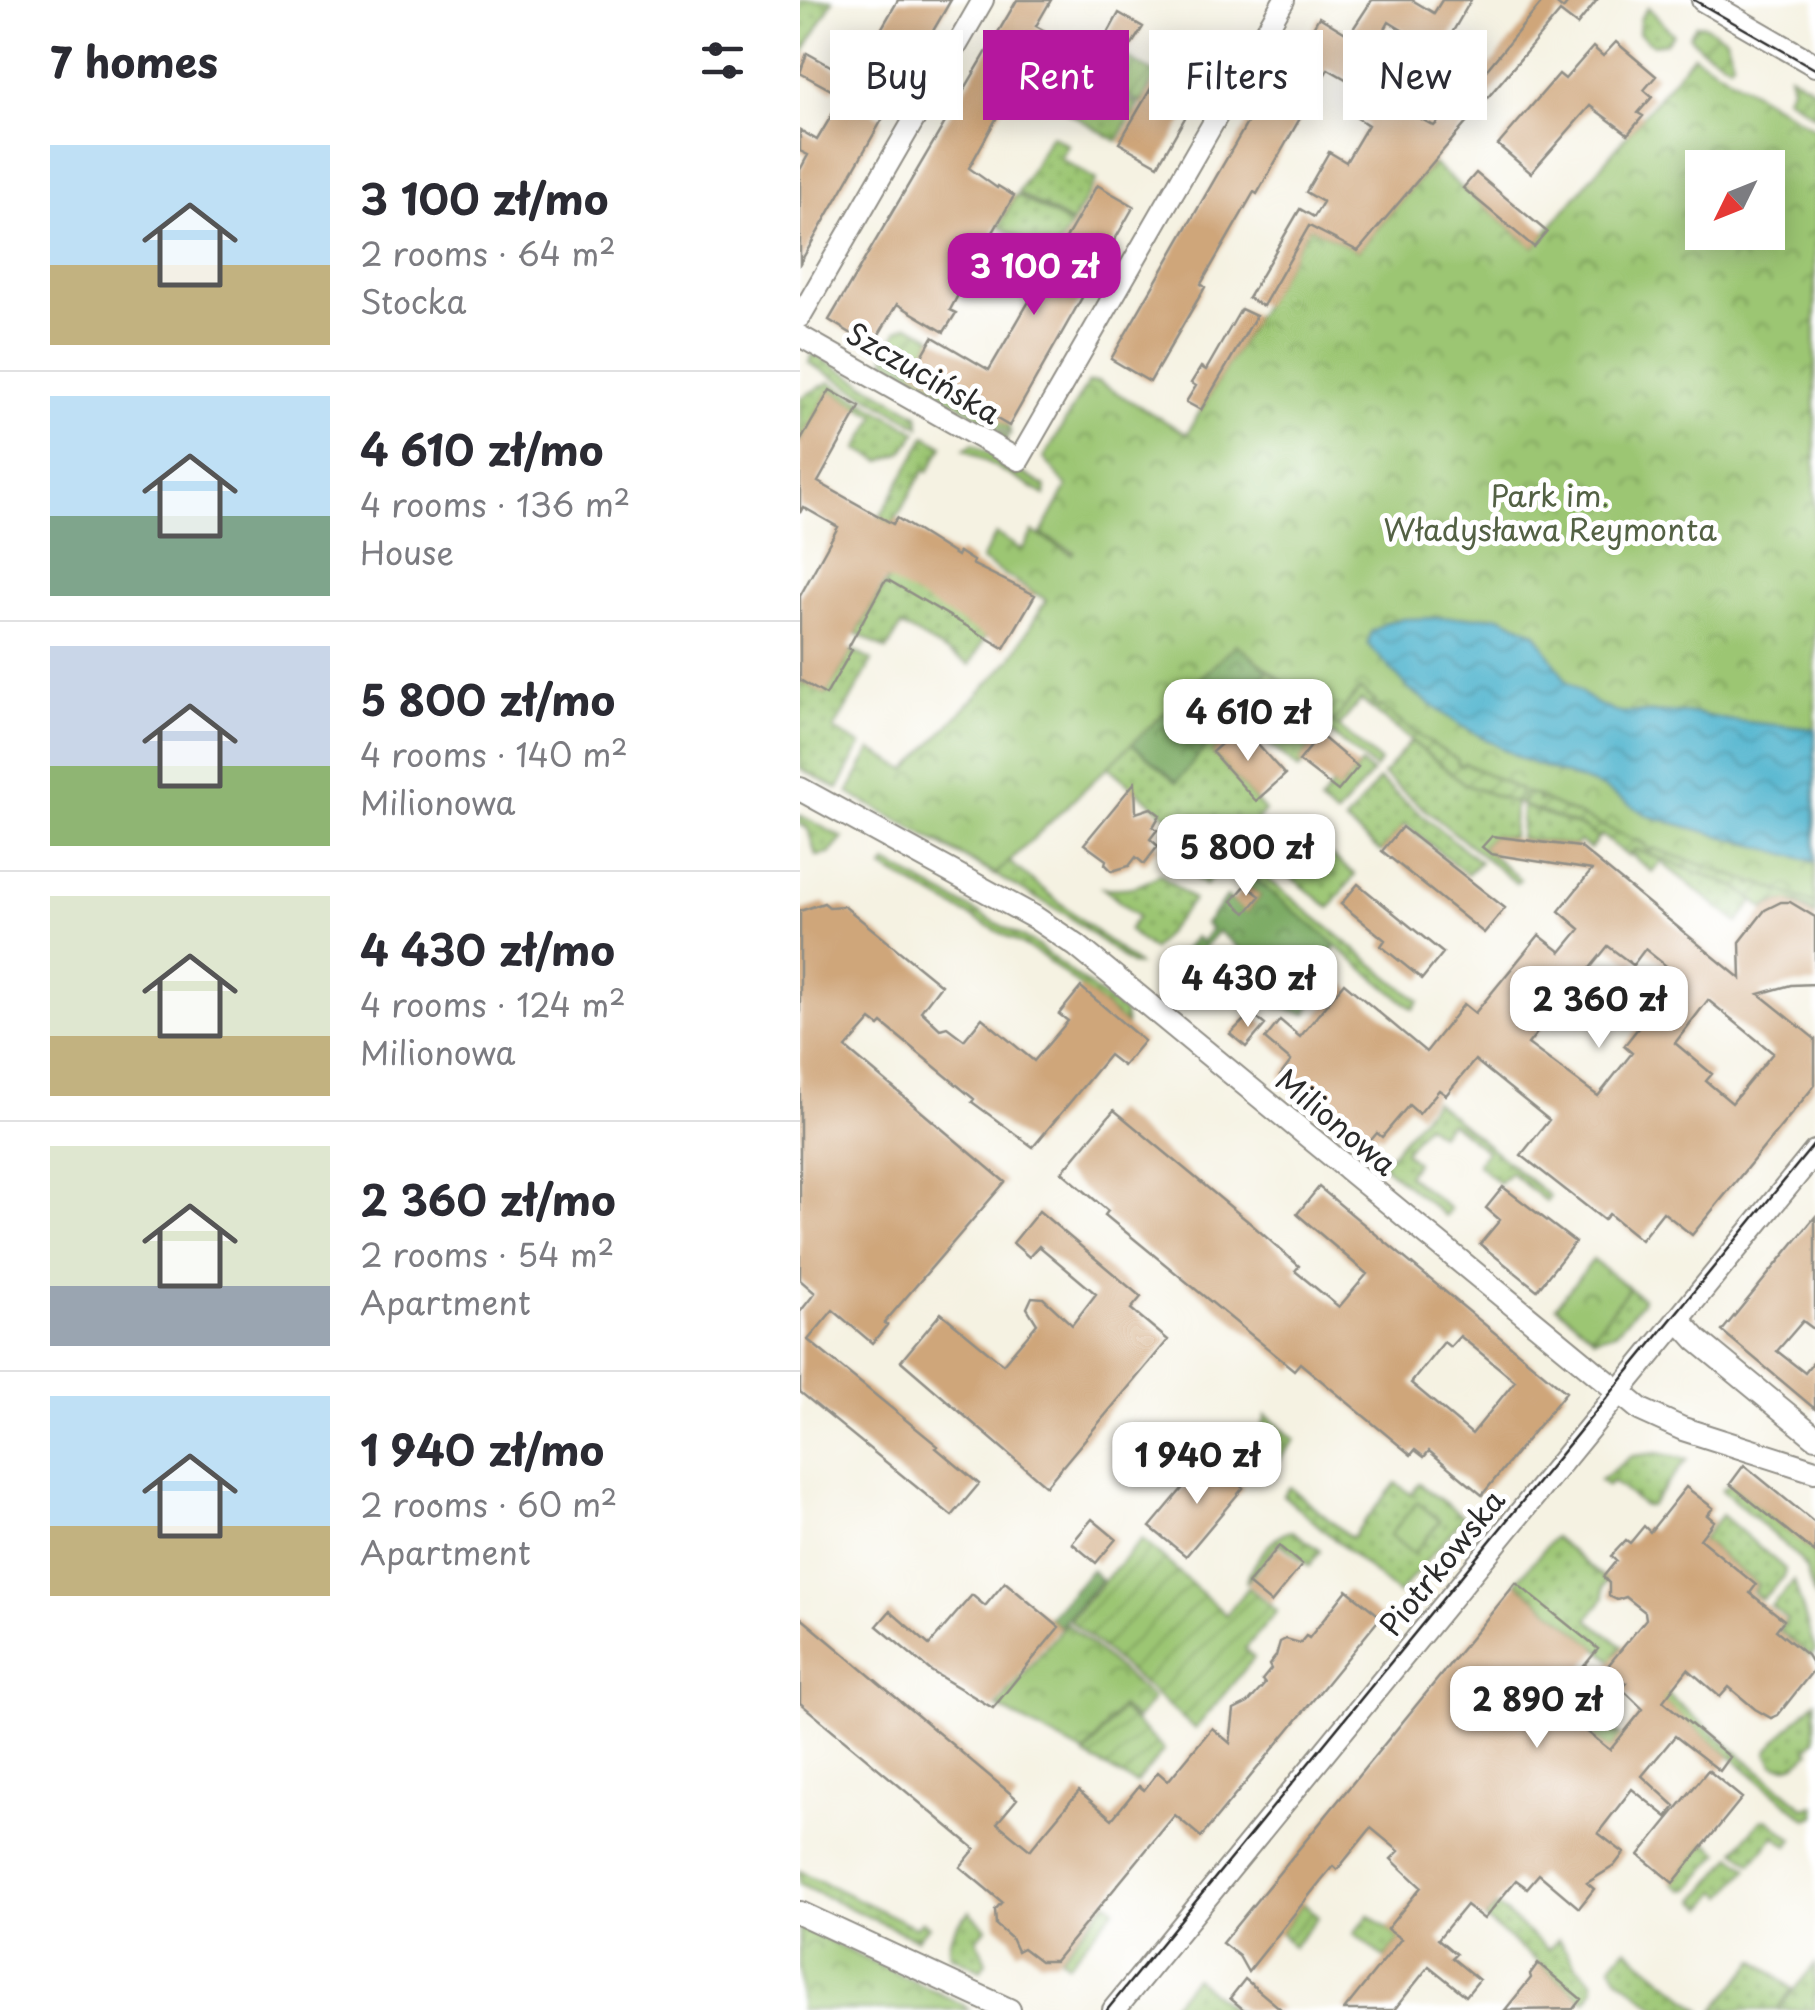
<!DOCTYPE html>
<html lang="en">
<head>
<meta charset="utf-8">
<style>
  :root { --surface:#fff; --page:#f2f2f3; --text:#2b2b33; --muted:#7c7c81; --line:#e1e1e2; --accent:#b5179e }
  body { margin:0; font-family:"Playpen Sans",sans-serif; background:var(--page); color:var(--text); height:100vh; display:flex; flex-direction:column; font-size:38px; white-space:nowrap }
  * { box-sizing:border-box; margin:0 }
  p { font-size:32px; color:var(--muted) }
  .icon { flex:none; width:55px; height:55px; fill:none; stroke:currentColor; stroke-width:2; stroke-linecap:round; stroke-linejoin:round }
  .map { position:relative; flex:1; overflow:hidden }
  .side { display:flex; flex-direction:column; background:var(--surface); width:800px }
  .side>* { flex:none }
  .banner { position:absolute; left:30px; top:30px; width:835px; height:90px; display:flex; gap:20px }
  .needle { width:65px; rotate:227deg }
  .fabs { position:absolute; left:885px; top:150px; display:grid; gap:20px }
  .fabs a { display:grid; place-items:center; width:100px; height:100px; border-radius:0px; background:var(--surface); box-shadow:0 5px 25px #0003; font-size:50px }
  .price { position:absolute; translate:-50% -85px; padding:0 22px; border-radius:20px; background:#fff; color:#222; font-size:32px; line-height:65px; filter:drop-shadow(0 2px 5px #0008) }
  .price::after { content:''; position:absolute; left:50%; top:60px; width:30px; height:22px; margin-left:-15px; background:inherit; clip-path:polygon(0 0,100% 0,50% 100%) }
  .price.selected { background:var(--accent); color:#fff }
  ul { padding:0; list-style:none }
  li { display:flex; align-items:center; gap:30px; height:250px; padding:0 50px }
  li+li { border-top:2px solid var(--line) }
  li span { display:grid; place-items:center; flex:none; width:280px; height:200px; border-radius:0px; color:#555 }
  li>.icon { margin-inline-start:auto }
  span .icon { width:120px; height:120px; fill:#fffc; stroke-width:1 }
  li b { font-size:42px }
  h2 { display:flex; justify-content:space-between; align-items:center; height:120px; padding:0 50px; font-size:42px }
  .pill { padding:0 35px; border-radius:0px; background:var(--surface); box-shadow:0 5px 25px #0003; font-size:35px; line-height:90px }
  .pill.selected { background:var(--accent); color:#fff }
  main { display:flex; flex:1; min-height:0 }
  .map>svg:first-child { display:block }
</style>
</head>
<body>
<main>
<section class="side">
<h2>7 homes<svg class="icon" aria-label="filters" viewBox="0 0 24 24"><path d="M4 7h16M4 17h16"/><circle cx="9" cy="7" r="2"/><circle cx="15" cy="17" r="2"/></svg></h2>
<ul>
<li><span style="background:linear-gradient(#bfe0f5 60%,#c2b280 0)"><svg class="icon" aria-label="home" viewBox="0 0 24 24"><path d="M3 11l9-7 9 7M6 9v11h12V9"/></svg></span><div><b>3 100 zł/mo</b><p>2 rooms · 64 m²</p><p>Stocka</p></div></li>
<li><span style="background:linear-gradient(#bfe0f5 60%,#7fa58c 0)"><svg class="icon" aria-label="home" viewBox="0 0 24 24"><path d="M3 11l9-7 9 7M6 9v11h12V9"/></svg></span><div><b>4 610 zł/mo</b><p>4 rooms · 136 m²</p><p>House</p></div></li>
<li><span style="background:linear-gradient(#c9d6e8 60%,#8fb573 0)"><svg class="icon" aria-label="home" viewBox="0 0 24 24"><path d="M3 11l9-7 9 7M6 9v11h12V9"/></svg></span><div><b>5 800 zł/mo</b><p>4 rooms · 140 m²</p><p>Milionowa</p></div></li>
<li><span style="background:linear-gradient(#dfe7d0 70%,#c2b280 0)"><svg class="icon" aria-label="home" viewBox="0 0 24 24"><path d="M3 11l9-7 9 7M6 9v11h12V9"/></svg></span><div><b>4 430 zł/mo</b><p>4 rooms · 124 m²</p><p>Milionowa</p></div></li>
<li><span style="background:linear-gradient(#dfe7d0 70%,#9aa5b1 0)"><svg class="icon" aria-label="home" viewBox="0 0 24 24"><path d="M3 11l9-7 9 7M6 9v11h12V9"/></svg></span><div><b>2 360 zł/mo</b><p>2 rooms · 54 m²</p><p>Apartment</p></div></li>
<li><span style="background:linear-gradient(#bfe0f5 65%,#c2b280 0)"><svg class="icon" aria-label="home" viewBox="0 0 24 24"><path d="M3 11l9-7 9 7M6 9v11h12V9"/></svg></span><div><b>1 940 zł/mo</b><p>2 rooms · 60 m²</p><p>Apartment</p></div></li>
</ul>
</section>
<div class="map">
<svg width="1015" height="2010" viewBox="0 0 1015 2010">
  <defs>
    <pattern id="grass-dots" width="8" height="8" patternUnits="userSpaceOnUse" patternTransform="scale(2.5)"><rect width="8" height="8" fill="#9cc673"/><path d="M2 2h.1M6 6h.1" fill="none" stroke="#7fa15f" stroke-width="1.8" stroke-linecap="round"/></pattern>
    <pattern id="forest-crowns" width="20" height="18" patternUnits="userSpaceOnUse" patternTransform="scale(2.5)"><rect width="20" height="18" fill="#7dab65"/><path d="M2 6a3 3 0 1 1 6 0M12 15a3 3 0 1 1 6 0" fill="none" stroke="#678b53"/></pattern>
    <pattern id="park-crowns" width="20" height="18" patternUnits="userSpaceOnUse" patternTransform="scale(2.5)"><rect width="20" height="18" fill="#9cc673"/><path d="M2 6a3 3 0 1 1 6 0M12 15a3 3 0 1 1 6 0" fill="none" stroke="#7fa15f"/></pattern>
    <pattern id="garden-furrows" width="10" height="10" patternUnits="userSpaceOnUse" patternTransform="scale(2.5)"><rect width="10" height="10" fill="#9cc673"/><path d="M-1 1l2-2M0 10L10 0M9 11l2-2" fill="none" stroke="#7fa15f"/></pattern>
    <pattern id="water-waves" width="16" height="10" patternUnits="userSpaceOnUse" patternTransform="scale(2.5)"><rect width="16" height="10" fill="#50b4ce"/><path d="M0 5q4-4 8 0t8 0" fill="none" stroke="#4393a7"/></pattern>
  </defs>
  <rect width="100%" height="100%" fill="#fff"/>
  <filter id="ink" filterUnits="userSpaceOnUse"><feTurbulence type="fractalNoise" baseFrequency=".01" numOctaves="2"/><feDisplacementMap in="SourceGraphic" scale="20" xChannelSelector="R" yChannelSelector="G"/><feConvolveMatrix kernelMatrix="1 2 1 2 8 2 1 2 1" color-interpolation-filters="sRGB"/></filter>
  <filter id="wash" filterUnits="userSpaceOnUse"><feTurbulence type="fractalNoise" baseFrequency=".0048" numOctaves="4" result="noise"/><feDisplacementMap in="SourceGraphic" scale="40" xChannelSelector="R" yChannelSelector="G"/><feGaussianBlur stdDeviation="2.25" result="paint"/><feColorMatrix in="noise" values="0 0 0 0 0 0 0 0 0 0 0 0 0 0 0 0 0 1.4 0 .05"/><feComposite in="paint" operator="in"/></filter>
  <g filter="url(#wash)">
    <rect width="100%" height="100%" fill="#f5f2e2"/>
    <path fill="url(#grass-dots)" stroke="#64784f" stroke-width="2.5" fill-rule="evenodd" d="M0,0H33L0,59Z
      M848,7L873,34L866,43L853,45L839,33L840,19Z
      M306,88L338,105L317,141L266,111L273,98L280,102L287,92L299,98Z
      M251,135L268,145L260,158L296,180L272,223L218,193Z
      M216,195L271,225L252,257L199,226Z
      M12,353L118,414L120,426L9,363Z
      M85,353L209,426L210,434L86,361Z
      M81,364L208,437L204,443L76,370Z
      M30,382L117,432L103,452L82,461L58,449L76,416L30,390L0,442V398Z
      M126,436L143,446L128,472L124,470L93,524L80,517Z
      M173,444L246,487L245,495L164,449Z
      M89,578L187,633L170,665L101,626L87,650L56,633Z
      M424,629L580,762L575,769L519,724L516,727L522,732L500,760L503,764L499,769L447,725L440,726L412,752L465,811L405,885L373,859C381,847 383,839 378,825L307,766L209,862L338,965H332L267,915L125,836ZM435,644L468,670L377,781Z
      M52,650L72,661L34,730L61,745L38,789L0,768V680L26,695Z
      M611,741L666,785L715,803L712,837L692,836L682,847L720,879L716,883L583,775Z
      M561,764L572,773L536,816L520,803L532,786L539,790Z
      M579,780L680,862L667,874L605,824L581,852L545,822Z
      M722,806L785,828L798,838L790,849L779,841L775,846L720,838Z
      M0,815L43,838L29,854L16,856L8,829L0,825Z
      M499,829L555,875L530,908L472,862Z
      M834,849L937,887L954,901L938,923L861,862L852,872L830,854Z
      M87,863L235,944L324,1013L326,1025L244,957L83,868Z
      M360,874L393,900L352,950L328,930L338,917L303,888C326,889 340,888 360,874Z
      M463,875L619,1001L613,1009L457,882Z
      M634,1101L750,1197L746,1202L710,1172L699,1183L677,1164L686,1151L650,1122L639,1134L626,1124L604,1152L616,1162L607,1175L650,1209L645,1216L582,1165Z
      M829,1288L842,1298V1302L816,1332L794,1338L792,1335Z
      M466,1415L495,1440L470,1471L453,1457Z
      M857,1453L887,1459L850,1506H844L812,1481L807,1486L800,1480L832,1456Z
      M596,1483L611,1494L619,1484L664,1517L598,1594L483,1495L490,1487L551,1538Z
      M930,1484L1015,1553V1599L1006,1569L998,1557L922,1490Z
      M922,1515L985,1569L984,1577L962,1599L953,1592L958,1585L902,1540Z
      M493,1531L520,1551L509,1566L479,1542L446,1583C449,1566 474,1532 493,1531Z
      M754,1537L807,1581L803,1587L804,1598L788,1619L822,1646L817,1653L1005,1808L1015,1805V1816L1007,1819L716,1582Z
      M994,1581L1015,1650L1011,1656L979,1630L987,1619L971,1606Z
      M764,1690L821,1736L810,1750L753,1704Z
      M1015,1701V1739L1007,1749L1010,1752C999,1764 989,1770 973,1764L967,1753C977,1737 1001,1717 1015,1701Z
      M967,1819L993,1839L988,1846L975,1836L952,1863L936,1850L961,1820Z
      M907,1842L920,1853L890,1889L883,1890L873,1883Z
      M933,1856L948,1868L925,1896L918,1891L905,1908L896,1900Z
      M0,1871L115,1927L122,1921L129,1926L116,1939L0,1885Z
      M307,1901L315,1908L268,1964L260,1957Z
      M697,1906L749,1950L758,1939L776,1965L793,1981L794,1988L786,2001L685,1919Z
      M170,1911L186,1928L177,1939L186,1962L181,1970L150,1955C145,1936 158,1924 170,1911Z
      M569,1915L601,1939L585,1958L554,1934Z
      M826,1948L892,2002L902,2010H860L818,1977L811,1966Z
      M956,1960L992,1989L978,2009L1015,1964V2010H914Z
      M394,1977L433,2010H367Z"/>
    <path fill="url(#forest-crowns)" stroke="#546b48" stroke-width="2.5" d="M436,643L468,670L377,782L331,743Z
      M447,873L536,945L507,1014L430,996L457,963L418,931L392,962L381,953L395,937L401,942L411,929L405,924L427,897L447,912L460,896L441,881Z
      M291,1570L301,1580L259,1627L248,1618Z"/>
    <path fill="url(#park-crowns)" stroke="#64784f" stroke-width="2.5" fill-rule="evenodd" d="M893,55L1015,129V917C999,904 983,896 965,910L937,887L835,849L828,856L801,835L798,838L785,828L666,785L561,700L538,727L504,699L500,703L491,697L495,691L436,644L196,874L48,793L71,750L107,770L211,659L246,600L181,560L196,534L222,550L233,532L272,554L274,552L241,534L267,487L244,458L288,382H298L387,434L509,226L558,251L633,164L734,247ZM902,168H968V232H902Z
      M793,1260L829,1288L792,1335L756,1306Z
      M266,1623L353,1699L336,1720L321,1707L285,1754L197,1707Z
      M0,1928L162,2004L169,2010H0Z"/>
    <path fill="url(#garden-furrows)" stroke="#64784f" stroke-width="2.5" d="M902,24L926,38L933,61L930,65L901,48L889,36L896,25Z
      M304,45L356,74L341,103L288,73Z
      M989,74L1015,89V116L986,96L992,87Z
      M109,325L133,337L114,370L85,353L98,330Z
      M560,689L576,702L574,705L578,708L580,706L616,734L658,760L657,763L662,766L664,763L721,790L715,803L666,785L561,700L538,727L533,723Z
      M725,792L739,797L738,801L744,800L846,845V849L851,851L852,848L952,882L951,885L958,883L1015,904V913C1000,903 982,895 964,909L937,887L835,849L828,856L801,835L798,838L785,828L721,805Z
      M342,1539L426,1615L448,1587L477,1611L445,1649L454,1658L395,1729L269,1620Z
      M321,1709L364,1750L336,1784L285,1756Z
      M503,1903L518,1917L493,1947L480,1932Z"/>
    <path fill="#9cc673" stroke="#64784f" stroke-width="2.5" d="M617,1502L640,1521L613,1554L590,1535Z"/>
    <path fill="url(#water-waves)" stroke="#3e707c" stroke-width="2.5" d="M700,616L736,633L767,682L795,703L815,712L893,713L928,720L1015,729V862L849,816L803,788L724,760L660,725L609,689L568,644L571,632L587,622L602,619Z"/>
    <g id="blocks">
      <path fill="#cfa67a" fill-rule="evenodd" d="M98,0H151L115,62L76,38Z
        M217,0H251L236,26L294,58L280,80L233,52L169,168L197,188L198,186L214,196L192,234L210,244L194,273L176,262L150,310L156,313L144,332L97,304L72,346L29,320Z
        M572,0H612L634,13L642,0H671L607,111L634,126L670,90L744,0H752L763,9L770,0H797L777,25L760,12L558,251L509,226L463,306L448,298L500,209L514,217L523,202L506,192L529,152L546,162L568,125L551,114L565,90L528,69L457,194L454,192L401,284L405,287L350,382L311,359L491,47L499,52L519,17L549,35ZM589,22L618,40L592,84L564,67Z
        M319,13L343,27L325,55L303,42Z
        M816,42L856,76L844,90L852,97L838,113L843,116L828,134L790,106L731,173L698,145L759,74L765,79L793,47L803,56Z
        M376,45L414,67L358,165L319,143Z
        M7,53L43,73L33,91L0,73Z
        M43,96L83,118L0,263V170L8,155L0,151V130L17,140Z
        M676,173L747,232L734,247L663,188Z
        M297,185L334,206L209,426L114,370L133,337L189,370Z
        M441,309L456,316L401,410L386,402L396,386L391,383L401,367L406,370Z
        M30,390L60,407L18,482L93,524L97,518L157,556L159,552L173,561L172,564L235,595L204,648L88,580L84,582L48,648L52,650L26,695L0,680V596L38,527L3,507L0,513V442Z
        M441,726L485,775L456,801L412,752Z
        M520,735L558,767L538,791L499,761Z
        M335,782L336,813L351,808L360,815L353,827L357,830L350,839L358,846L344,864L336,857L329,866L312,871L305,864L306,860L284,844Z
        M602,827L705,908L684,933L582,851Z
        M692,836L780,847L941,979L940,942L965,910L981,902H990L1015,917V984L991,985L959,994L1015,1039V1085L892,1235L863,1212L841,1240L809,1214L804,1220L721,1155L749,1120L675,1060L646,1095L639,1090L619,1114L609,1105L582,1137L577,1133L566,1146L530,1116L513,1113L508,1098L480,1076L491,1061L465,1039L480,1020L500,1037L544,983L626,1052L664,1004L675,1013L739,935L761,952L780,929L759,911L792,870L691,854L682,847ZM808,946L833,965L845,949L876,974L849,1006L853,1009L824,1046L832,1053L798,1096L728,1044ZM908,1000L973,1053L932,1103L906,1081L912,1074L875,1043Z
        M558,884L643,953L622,979L581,946L585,940L541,904Z
        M446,885L460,896L446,913L432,901Z
        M24,903L29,907L44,906L141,985L121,1011L140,1029L147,1027L164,1040L182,1018L234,1061L268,1021L259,1014L281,987L344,1041L323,1066L309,1055L233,1147L172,1102L174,1099L82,1023L79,1026L71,1020L46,1048L205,1182L84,1323L87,1325L72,1343L33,1310L8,1340L138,1446L136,1448L179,1484L152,1516L0,1392V1312L15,1293L0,1280V911Z
        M451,1013L465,1025L446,1047L430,1034Z
        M314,1110L450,1223L499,1266L495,1271L539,1307L567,1274L497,1214L519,1187L766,1392L682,1495L629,1451L624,1457L615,1450L611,1455L500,1363L494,1370L305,1215L308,1211L262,1172ZM660,1336L715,1381L672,1434L611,1383L644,1342L650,1347Z
        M703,1187L775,1242L737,1290L680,1244L700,1220L686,1208Z
        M239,1211L341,1297L331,1309L368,1340L246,1486L101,1361L141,1313L203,1364L237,1324L227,1308L232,1297L243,1298L272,1325L296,1294L239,1246L229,1257L213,1243Z
        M1015,1217V1330L1003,1321L977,1351L1005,1373L1015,1360V1409L922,1331Z
        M408,1458L443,1488L386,1556L350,1527Z
        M944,1465L1015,1523V1553L930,1484Z
        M886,1487L913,1508L907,1515L914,1521L900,1539L956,1585L950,1593L984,1620L976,1630L1007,1655L1015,1668L978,1715L971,1718L955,1709L929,1687L920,1697L888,1669L863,1701L930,1757L920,1771L875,1736L842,1776L875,1806L867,1817L832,1789L798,1833L824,1853L814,1866L787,1883L794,1889L779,1908L739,1874L727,1888L716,1880L684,1919L666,1905L638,1939L656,1954L652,1958L679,1980L666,1996L629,1966L594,2010H544L601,1939L587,1929L621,1887L591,1859L599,1851L571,1828L537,1870L533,1866L523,1878L448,1972L439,1956L422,1943L716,1583L798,1649L753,1704L810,1750L843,1709L822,1689L827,1683L806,1668L846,1619L845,1612L826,1597L817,1600L809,1596V1583L803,1577L816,1561L811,1556L826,1540L830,1543L844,1526L850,1532Z
        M292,1519L316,1539L296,1563L272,1543Z
        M479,1546L502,1565L471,1603L448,1584Z
        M205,1582L259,1627L193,1708L131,1671L77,1626L90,1611L129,1645L172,1595L185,1606Z
        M547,1590L581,1617L401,1837L375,1815L255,1961H240L223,1948L217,1951L211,1938L196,1925L195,1910L202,1902L160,1867L175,1849L0,1703V1617L217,1799L197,1823L230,1850L279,1791L312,1819L339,1786L344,1790L358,1772L368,1781L412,1728L430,1743L434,1710L448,1703L465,1684L462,1680L471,1669L469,1665L476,1656L480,1642L486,1639L500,1643L506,1636L509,1638Z
        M908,1770L942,1798L873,1883L839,1855Z
        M738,1963L781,1999L773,2009L705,2010L731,1978L730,1974Z
        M445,1979L482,2010H444L430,1998Z"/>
    </g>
  </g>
  <g filter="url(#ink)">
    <use href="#blocks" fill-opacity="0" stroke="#908e86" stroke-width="2.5"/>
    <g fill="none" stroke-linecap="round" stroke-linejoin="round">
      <defs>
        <path id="minor" d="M0,317L183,0
          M0,336L219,460L484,0"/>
        <path id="tertiary" d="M903,0L1015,65
          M0,789L234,917L277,946L841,1410L883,1429L1015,1471
          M878,1319L897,1340L1015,1437
          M0,1913L209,2010
          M314,2010L1015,1152"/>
      </defs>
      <use href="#minor" stroke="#908e86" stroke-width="24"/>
      <use href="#tertiary" stroke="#908e86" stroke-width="26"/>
      <use href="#minor" stroke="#fff" stroke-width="20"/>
      <use href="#tertiary" stroke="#fff" stroke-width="22"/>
      <path stroke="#2b2b2b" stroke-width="2.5" d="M894,0L1015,69
        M307,2010L1015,1143"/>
    </g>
  </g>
  <g text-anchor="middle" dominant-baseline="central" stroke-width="10" stroke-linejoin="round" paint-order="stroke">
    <g font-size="30" fill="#2b2b2b" stroke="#fff">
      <text transform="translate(124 372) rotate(30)">Szczucińska</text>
      <text transform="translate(537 1121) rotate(40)">Milionowa</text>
      <text transform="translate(641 1562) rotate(-51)">Piotrkowska</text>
    </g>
    <g font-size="30" fill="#536144" stroke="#fff">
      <text x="750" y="494">Park im.<tspan x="750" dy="34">Władysława Reymonta</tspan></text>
    </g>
  </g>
</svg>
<div class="fabs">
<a><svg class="needle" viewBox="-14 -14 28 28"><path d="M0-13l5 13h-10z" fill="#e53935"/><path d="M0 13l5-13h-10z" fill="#7c7c81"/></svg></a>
</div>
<b class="price selected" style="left:234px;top:318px">3 100 zł</b>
<b class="price" style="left:448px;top:764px">4 610 zł</b>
<b class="price" style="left:446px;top:899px">5 800 zł</b>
<b class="price" style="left:448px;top:1030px">4 430 zł</b>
<b class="price" style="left:799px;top:1051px">2 360 zł</b>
<b class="price" style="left:397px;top:1507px">1 940 zł</b>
<b class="price" style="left:737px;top:1751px">2 890 zł</b>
<div class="banner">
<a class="pill">Buy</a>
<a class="pill selected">Rent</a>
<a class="pill">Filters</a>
<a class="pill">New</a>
</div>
</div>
</main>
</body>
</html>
